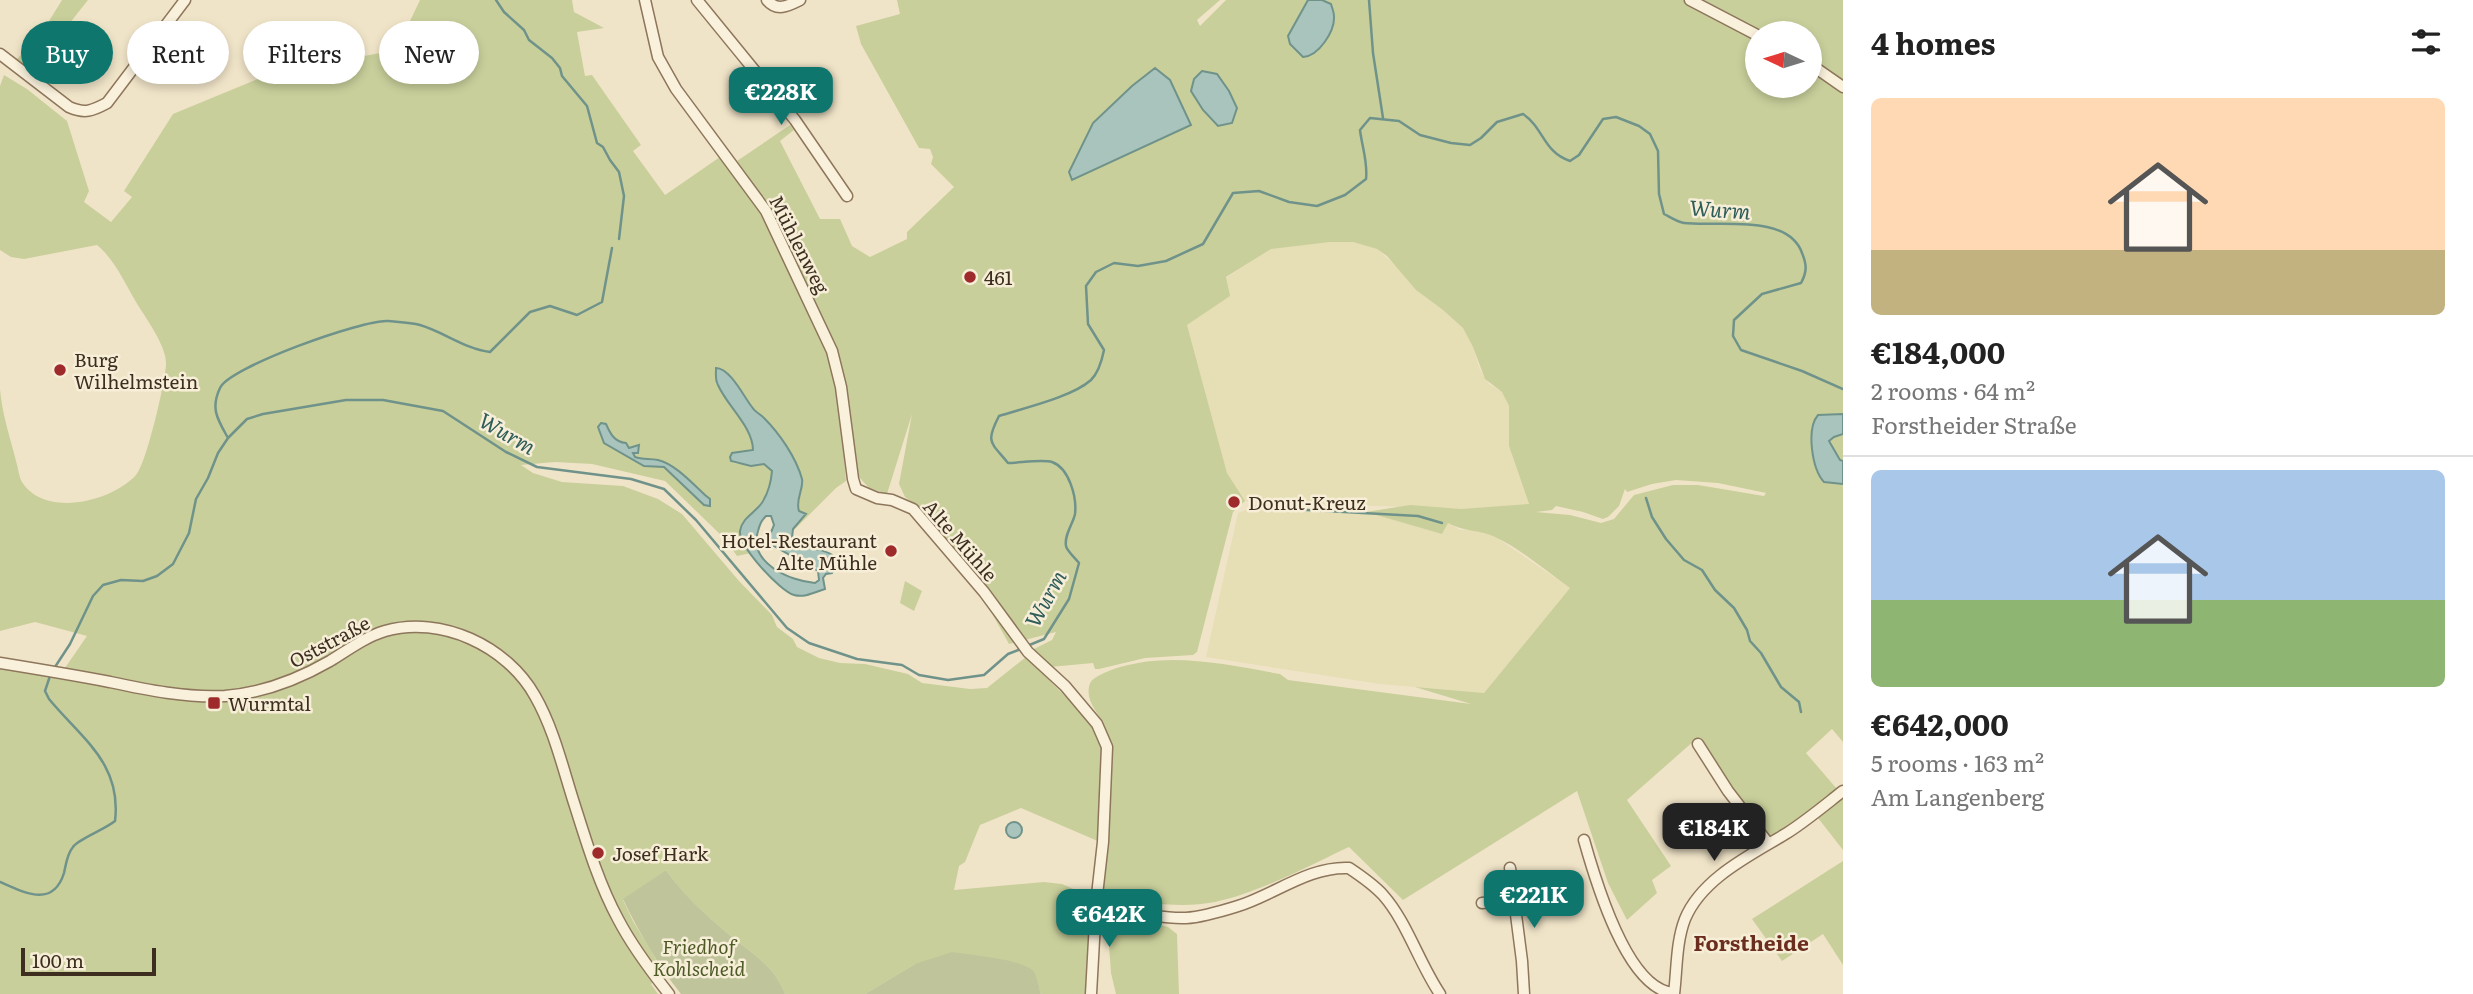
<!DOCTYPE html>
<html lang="en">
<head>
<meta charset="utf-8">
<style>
  :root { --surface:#fff; --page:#f2f2f2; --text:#222; --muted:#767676; --line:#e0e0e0; --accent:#0f766e }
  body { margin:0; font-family:Literata,serif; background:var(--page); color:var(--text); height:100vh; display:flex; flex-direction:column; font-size:26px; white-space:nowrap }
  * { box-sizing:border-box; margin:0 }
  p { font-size:23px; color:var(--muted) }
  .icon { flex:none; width:38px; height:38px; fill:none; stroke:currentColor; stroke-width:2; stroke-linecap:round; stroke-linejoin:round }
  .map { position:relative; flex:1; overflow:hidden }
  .side { display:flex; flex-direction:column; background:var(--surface); width:630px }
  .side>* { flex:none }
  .banner { position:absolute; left:21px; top:21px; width:665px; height:63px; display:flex; gap:14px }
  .needle { width:46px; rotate:274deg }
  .buttons { position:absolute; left:1745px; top:21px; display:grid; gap:14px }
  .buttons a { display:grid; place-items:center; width:77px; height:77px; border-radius:50%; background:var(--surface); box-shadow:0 4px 10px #0003; font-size:35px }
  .scale { position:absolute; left:21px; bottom:18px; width:135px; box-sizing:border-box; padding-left:7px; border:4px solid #3d2e20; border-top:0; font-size:19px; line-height:24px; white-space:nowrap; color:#3d2e20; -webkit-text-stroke:5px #f7eed8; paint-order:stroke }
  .price { position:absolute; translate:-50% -60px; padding:0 16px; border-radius:14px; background:var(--accent); color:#fff; font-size:23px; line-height:46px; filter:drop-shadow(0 2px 4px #0008) }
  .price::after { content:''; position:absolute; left:50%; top:42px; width:21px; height:16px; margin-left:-10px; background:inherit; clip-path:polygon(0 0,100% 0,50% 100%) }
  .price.active { background:#222; color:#fff }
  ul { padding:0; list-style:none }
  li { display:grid; align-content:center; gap:14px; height:371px; padding:0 28px }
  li+li { border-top:2px solid var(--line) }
  li span { display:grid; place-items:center; height:217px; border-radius:10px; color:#555 }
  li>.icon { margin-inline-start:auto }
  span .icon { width:126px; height:126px; fill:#fffc; stroke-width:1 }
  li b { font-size:30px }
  h2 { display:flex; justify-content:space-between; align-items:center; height:84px; padding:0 28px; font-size:30px }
  .pill { padding:0 24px; border-radius:32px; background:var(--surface); box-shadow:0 4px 10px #0003; font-size:24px; line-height:63px }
  .pill.active { background:var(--accent); color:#fff }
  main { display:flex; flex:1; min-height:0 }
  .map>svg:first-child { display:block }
</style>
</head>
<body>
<main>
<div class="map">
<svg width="1843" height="994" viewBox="0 0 1843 994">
  <rect width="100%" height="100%" fill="#f0e4c8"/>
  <path fill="#e6deb5" d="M1330,242H1353L1377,249L1398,268L1416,290L1443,310L1463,328L1473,347L1480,370L1489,384L1502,392L1509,406V446L1529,505L1461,509L1245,501L1227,473L1187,325L1229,296L1226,278L1272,248Z
    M1253,507L1366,512L1442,534L1448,523L1460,530L1476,529L1497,538L1570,588L1484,693L1380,684L1206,657L1238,513Z"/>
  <path fill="#c9cf9b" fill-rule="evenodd" d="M62,0H88L31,72L16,60L41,34Z
    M420,0H572L574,12L604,28L577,32L585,76L592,75L641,145L633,151L665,195L720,157L764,214L829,356L840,407L846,481L836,488L792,532L793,529L804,517L799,511L797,500L802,480L790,454L762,416L753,410L744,394L727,372L716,383C727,400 752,430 753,450L732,453L733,463L757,466L764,464L772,471L770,490L740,530L742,539L751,553L737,556L725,539L665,481L592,464L555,462L521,465L533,473L562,482L623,486L658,499L682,514L739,581L772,615L777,627L793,639L797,647L819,658L840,663L865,664L908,674L922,683L970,689L987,688L1026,657L1082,713L1094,729L1102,747L1100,842L1021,808L980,825L965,862L959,866L954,890L1044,882L1062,884L1087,895L1090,915L1085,994H1041L1034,973L915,964L865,994H785C774,964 749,952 726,932C705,914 682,893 666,870L623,900L633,921L664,973L651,984L658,994H0V667L58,678L87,636L35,622L0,631V389C2,414 10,437 16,461C18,467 19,477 22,482C45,518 111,502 136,475C146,465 166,380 166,363C166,345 145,317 136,302C124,282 115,260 97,245L24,259L11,257L0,250V86L4,75L27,89L67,121L89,191L84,202L111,222L132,197L124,191L173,114L270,74L380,53L400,42ZM606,424L612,436L635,452L633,453L635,457C643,460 651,458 659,460C669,463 677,471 685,477L686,488L664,467L644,466L604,443Z
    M897,0H1220L1197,20L1200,26L1226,0H1843V86L1810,63V33H1757V86H1810V66L1843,89V414L1818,415C1804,431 1816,452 1816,471L1831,483L1843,484V742L1832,729L1806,753L1843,796V850L1811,809L1771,837L1695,740L1627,800L1671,866L1652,880L1657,893L1627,920L1608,883L1577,791L1403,900L1349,847C1308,866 1259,893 1215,902C1180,909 1142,902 1107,897L1103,894L1111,747C1109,740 1107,733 1104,726C1099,713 1086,702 1089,687C1090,679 1098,676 1104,673C1160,649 1223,664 1280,674L1288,680L1471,704L1415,687L1484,693L1570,588C1546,571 1521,549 1495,537C1479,529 1463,532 1448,523L1442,534L1366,512L1410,505L1461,509L1529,504L1509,446V406L1502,392L1485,379L1473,347L1463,328L1443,310L1416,290L1387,256L1377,249L1353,242H1330L1271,249L1226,277L1230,296L1187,325L1227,473L1245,501L1233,512L1197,652L1193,655L1145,658L1099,669H1095L1093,663L1050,667L1030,651L1052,640L1056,632L1009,644L965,565L918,507L905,497L899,484L912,414L887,494L869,488L859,477L848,401L832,338L778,220L737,161L790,125L794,130L780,141L820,219H840L852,246L870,257L907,239V232L954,187L931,164L933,157L930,149L919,148L861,44L856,26L900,14ZM1676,480L1718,483L1766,493L1764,496L1698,485H1673L1634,495L1614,519L1601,523L1570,515L1536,512L1552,510L1556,506L1583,512L1603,519L1608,517L1619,506L1625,489L1627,492L1652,484Z
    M1843,434V461L1840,460L1829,441L1834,437Z
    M905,581L922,591L914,611L900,603Z
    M1843,861V965L1823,934L1782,961L1752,919Z
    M1111,914L1168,927L1177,934L1179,994H1116L1111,973L1107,918Z"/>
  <path fill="#bfc49a" d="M666,870C682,893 705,914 726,932C749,952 774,964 785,994H681C658,965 639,933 623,899Z
    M952,952C968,955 1025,959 1034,972C1037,978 1039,988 1041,994H865L915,964Z"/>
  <path fill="#a9c4bc" stroke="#6f938a" stroke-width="2" fill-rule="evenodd" d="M1308,0H1322L1331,4C1332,8 1334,12 1334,16C1335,31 1319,56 1303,57L1290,44L1288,36Z
    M1155,68L1170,80L1191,125L1072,180L1069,172L1093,123L1132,86Z
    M1202,71L1217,74L1229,91L1237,108L1232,123L1218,126L1203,110L1191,91L1194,79Z
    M716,368C730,368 744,397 752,407C755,412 760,414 764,418C779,433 796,457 802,479C804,489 795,499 799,511L806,514L793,529L792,538C796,541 801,546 806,547C820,551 844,550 832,573L826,574L823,578L825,589C815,592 805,598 794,595C780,591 738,546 740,531C742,517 757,512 763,501C769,491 771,483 772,471L764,464L751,466L731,461L730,457L732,453L753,450C753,427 727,406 718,385C715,380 716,374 716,368ZM766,516H771L774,525L767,542L818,571L819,580L815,583C790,581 748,563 758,531C760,524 761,521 766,516Z
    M1843,414V434L1834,437L1829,441L1840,460L1843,461V484L1824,482C1812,469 1806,429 1818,415Z
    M601,423L606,424C610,433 614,442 626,443L629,448L639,445L638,453H633L635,457C643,460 650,458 658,460C675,464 692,483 705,495L710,499V506L704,505L664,467L644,466L604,443L598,427Z
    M1006 830a8 8 0 1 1 16 0a8 8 0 1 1-16 0Z"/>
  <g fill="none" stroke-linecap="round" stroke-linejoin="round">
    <path stroke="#6f938a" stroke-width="2.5" d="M496,0L504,12L524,30L529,40L552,58L560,68L562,76L587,106L597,143L603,147L610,160L619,172L624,196L619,239
      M1369,0L1373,53L1383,118
      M228,438C218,420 210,409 220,388C229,367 364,319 388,321C398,322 410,322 420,325C444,332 465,349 490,352L530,312L550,306L577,315L602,302L612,248
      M1646,498L1652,517L1666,539L1684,560L1702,570L1715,590L1734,608L1747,630L1750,641L1761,653L1781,687L1799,702L1801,712
      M1253,507L1418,516L1442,523
      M1027,646L1044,639L1069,599L1079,563C1075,558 1067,551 1066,546C1064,535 1073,524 1075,514C1077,497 1069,468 1052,462C1042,459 1019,463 1008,463C991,442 985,443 999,416C1024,408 1072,397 1091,380C1099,372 1102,360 1104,350L1088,324L1086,286L1096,272L1114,263L1138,266L1166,261L1203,244L1233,193L1259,191L1289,202L1317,206L1345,195L1366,179C1368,162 1362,147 1360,130L1370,118L1399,121L1420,135L1451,143L1470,145L1481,138L1497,122L1523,114C1544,128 1543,152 1570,161L1579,155L1603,119L1616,117L1639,126L1650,134L1658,151L1659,194L1664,214C1670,217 1677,222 1684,223C1717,227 1788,213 1802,253C1807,265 1807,272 1801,283L1762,294L1734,320L1733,336L1741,350L1802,371L1843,389
      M53,670L70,644L93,596L103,585L121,580L143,581L157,576L173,564L189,533L196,499L208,478L218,453L228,438L247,419L263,414L346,400H383L443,411L506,452L537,467L631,479L664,489L696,520L787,628L809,643L857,659L902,665L919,675L948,680L984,675L1008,654L1021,649
      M0,882C25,893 53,908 64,873C66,864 67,854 73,847C78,839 104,830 115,821C122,763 81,738 49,699L45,691L50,676"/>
    <defs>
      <path id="minor" d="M645,0L658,57L676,89L766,211L832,351L841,387L853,479L856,489L877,498L892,500L913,509L984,592L1028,652L1065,686L1097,724L1107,747L1103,842L1096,904L1091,994
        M697,0L795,120L847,196
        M767,0C777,12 788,6 800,0
        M1690,0L1757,35
        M0,54L69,107C85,114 92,111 107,103L185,0
        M1810,64L1843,87
        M0,663C37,669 73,675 110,682C147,690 187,698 225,696C263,693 297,680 330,661C348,650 365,637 385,631C441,615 507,646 535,696C554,729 563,769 575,806C587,844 599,884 618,919C632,946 650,970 669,994
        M1698,744L1728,791L1768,843
        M1584,840C1595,879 1627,990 1674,993
        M1510,868L1522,961L1524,994
        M1482,903L1515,900
        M1096,904C1125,909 1156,919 1186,918C1203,917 1222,911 1238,906C1274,895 1309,866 1349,868C1361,876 1374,885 1383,895C1407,922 1419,963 1440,994
        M1674,994C1677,970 1676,942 1685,919C1702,878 1751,855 1787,833C1806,821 1825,805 1843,791"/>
    </defs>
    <use href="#minor" stroke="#8d765c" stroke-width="13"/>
    <use href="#minor" stroke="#faf1dc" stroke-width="10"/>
  </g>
  <g fill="#9e2a2b" stroke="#f7eed8" stroke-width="2.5">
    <circle cx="970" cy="277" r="7"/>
    <circle cx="60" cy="370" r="7"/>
    <circle cx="1234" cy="502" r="7"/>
    <circle cx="891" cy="551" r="7"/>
    <rect x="207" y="696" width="14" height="14" rx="3.5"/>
    <circle cx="598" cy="853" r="7"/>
  </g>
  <g text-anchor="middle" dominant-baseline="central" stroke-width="5" stroke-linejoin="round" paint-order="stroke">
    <g font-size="19" fill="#3d2e20" stroke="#f7eed8">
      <text transform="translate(800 244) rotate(63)">Mühlenweg</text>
      <text transform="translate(961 540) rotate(49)">Alte Mühle</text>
      <text transform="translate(329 641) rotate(-28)">Oststraße</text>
    </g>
    <g font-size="19" fill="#3d2e20" stroke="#f7eed8" text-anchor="start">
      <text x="984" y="277">461</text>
      <text x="74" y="359">Burg<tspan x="74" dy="22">Wilhelmstein</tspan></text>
      <text x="1248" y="502">Donut-Kreuz</text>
      <text x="877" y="540" text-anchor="end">Hotel-Restaurant<tspan x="877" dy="22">Alte Mühle</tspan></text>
      <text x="228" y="703">Wurmtal</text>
      <text x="612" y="853">Josef Hark</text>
    </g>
    <g font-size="19" font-style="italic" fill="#4d5a26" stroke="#f7eed8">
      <text x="699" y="946">Friedhof<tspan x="699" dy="22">Kohlscheid</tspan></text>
    </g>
    <g font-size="21" font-style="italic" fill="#2f5d5a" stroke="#f7eed8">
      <text transform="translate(1720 208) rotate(4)">Wurm</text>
      <text transform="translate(508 432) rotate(30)">Wurm</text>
      <text transform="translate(1044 598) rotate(-61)">Wurm</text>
    </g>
    <g font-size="21" font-weight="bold" fill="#6b2e1e" stroke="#f7eed8">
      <text x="1751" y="941">Forstheide</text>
    </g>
  </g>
</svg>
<div class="buttons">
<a><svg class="needle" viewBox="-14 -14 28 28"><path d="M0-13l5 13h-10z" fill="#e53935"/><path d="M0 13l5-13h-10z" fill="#767676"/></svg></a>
</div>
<div class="scale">100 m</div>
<b class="price" style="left:781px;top:127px">€228K</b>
<b class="price active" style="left:1714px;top:863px">€184K</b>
<b class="price" style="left:1534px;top:930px">€221K</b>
<b class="price" style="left:1109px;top:949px">€642K</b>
<div class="banner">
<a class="pill active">Buy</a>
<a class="pill">Rent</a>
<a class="pill">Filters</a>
<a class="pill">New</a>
</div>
</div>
<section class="side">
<h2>4 homes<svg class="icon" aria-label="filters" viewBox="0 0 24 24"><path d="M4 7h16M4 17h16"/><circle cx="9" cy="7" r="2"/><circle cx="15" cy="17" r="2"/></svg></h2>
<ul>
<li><span style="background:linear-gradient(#ffd9b3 70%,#c2b280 0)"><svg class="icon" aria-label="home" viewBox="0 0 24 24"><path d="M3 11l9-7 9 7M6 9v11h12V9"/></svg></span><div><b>€184,000</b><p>2 rooms · 64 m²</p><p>Forstheider Straße</p></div></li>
<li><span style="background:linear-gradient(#a9c7e8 60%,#8fb573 0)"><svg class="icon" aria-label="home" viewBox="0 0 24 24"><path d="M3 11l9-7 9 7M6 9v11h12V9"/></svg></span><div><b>€642,000</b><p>5 rooms · 163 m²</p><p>Am Langenberg</p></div></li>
</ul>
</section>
</main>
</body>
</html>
